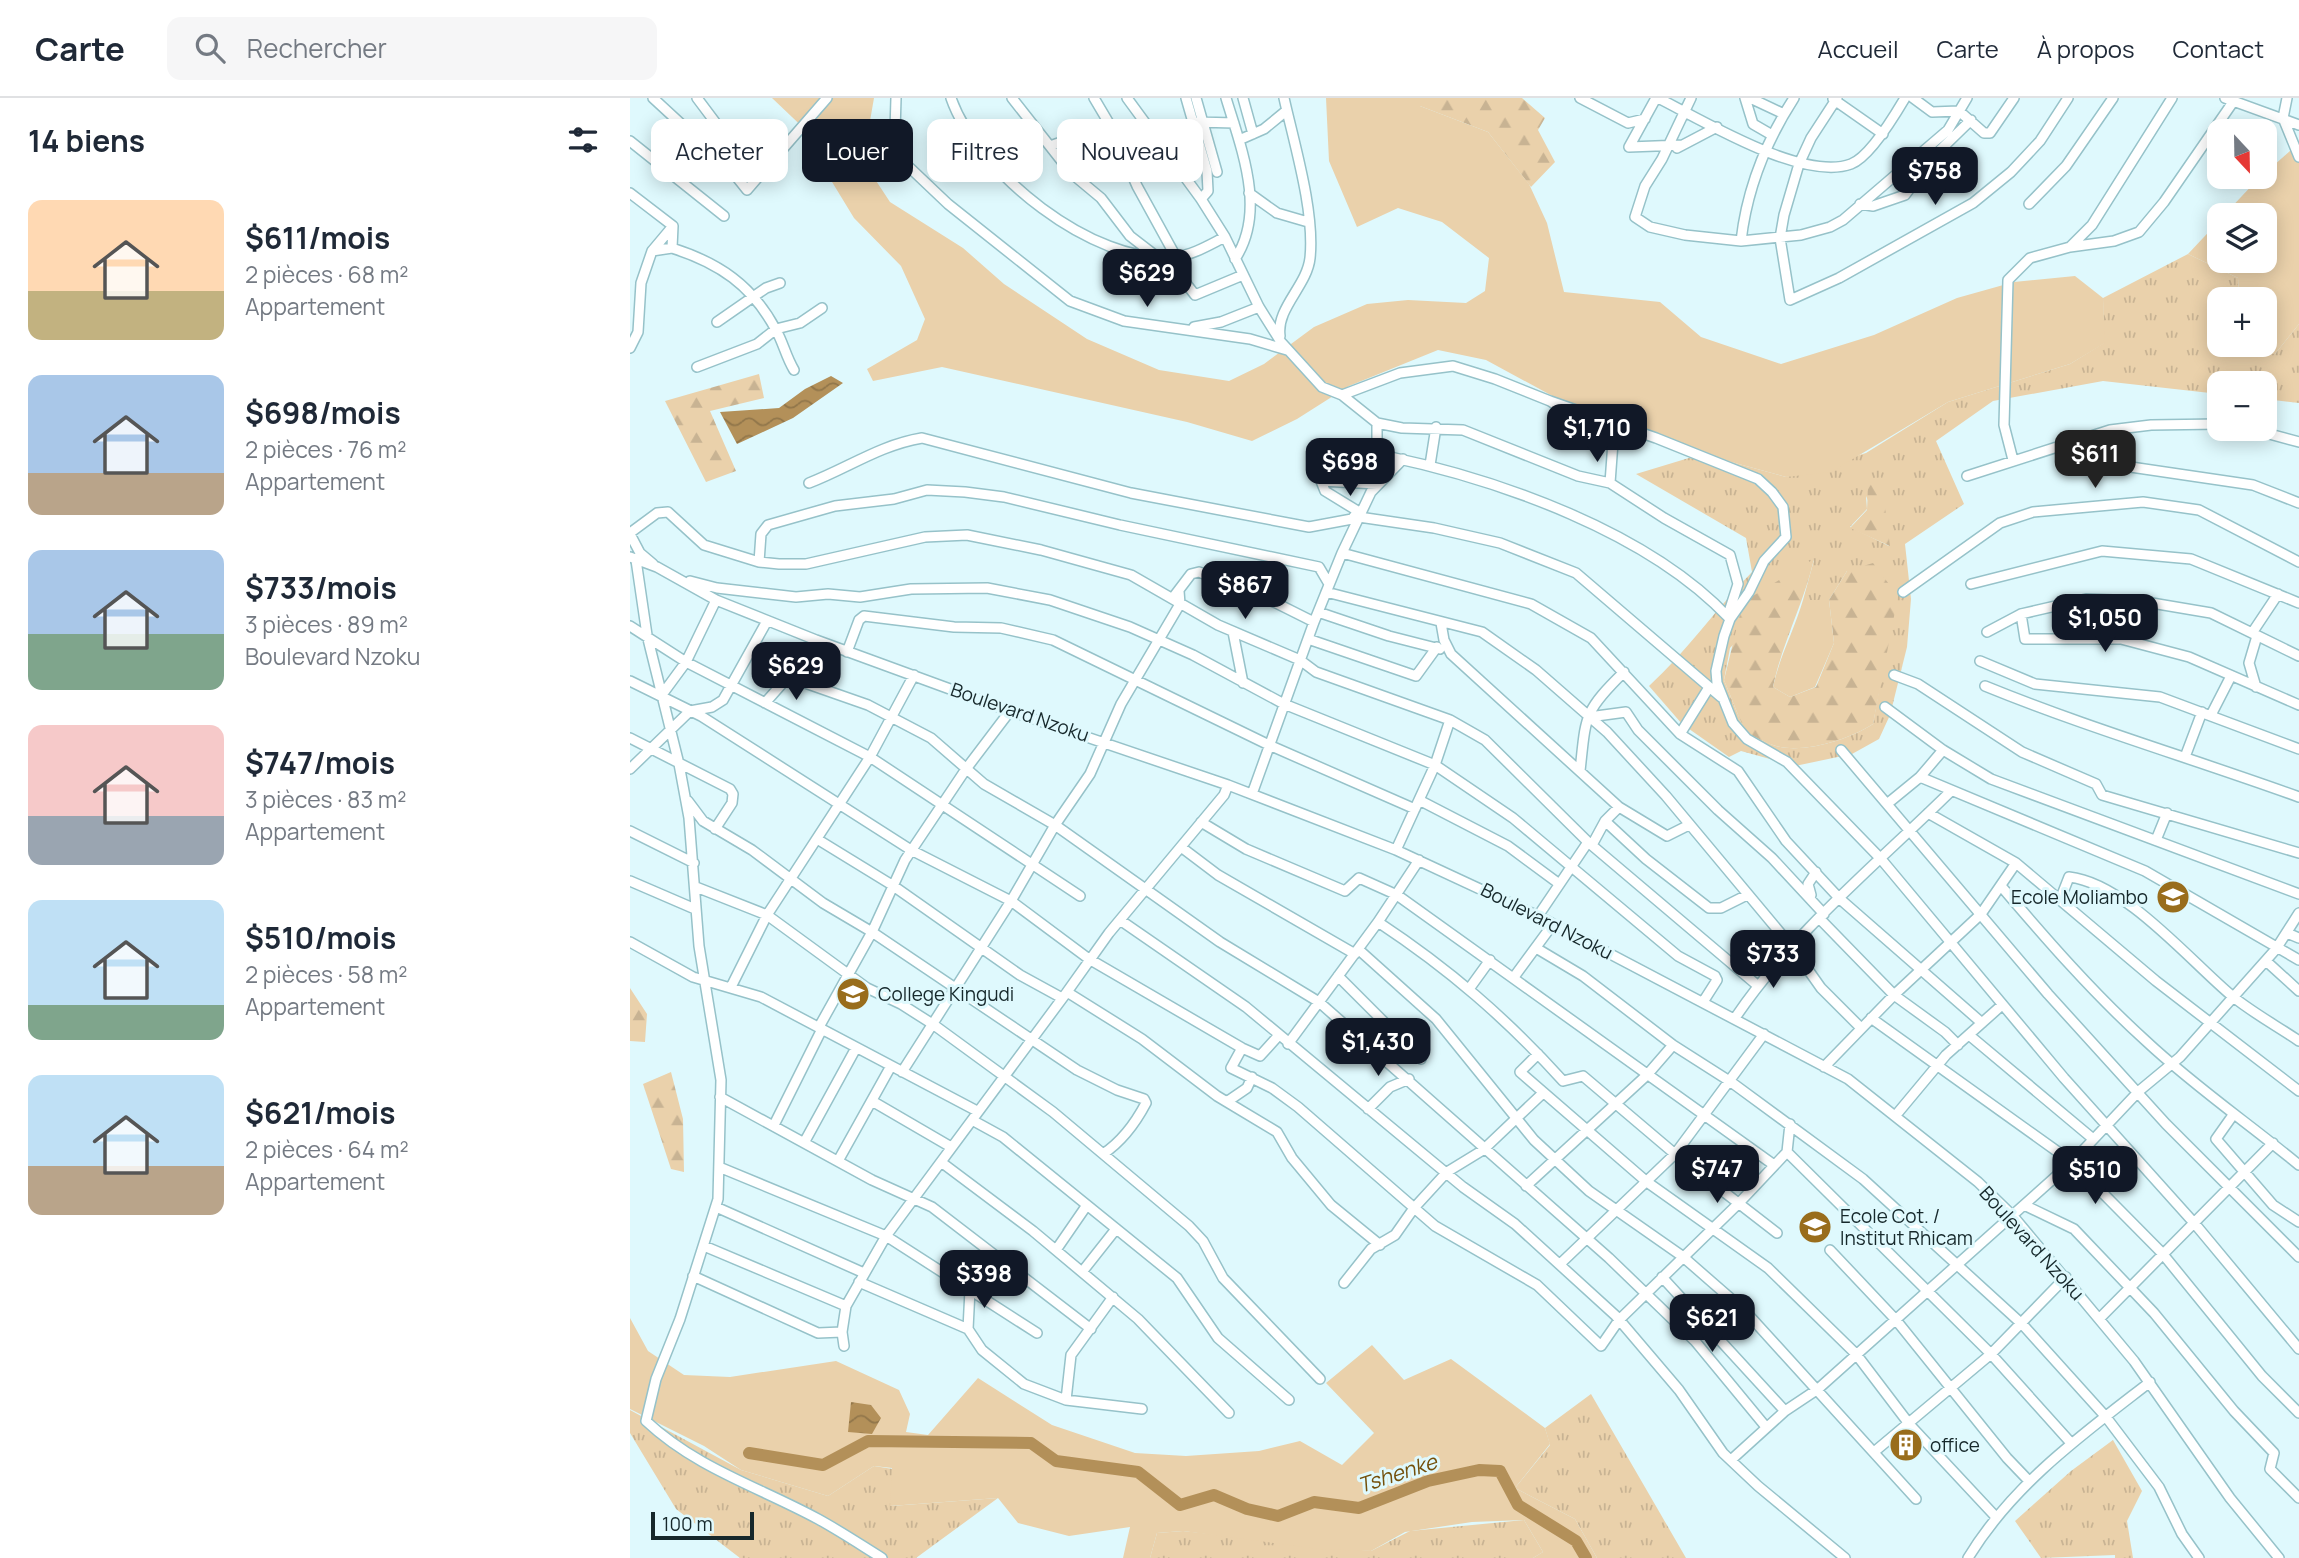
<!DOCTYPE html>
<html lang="fr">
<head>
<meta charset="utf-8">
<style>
  :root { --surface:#fff; --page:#f6f6f7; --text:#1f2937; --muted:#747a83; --line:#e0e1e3; --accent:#111827 }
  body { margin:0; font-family:Manrope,sans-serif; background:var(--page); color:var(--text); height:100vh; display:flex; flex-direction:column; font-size:26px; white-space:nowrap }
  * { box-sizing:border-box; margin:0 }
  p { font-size:23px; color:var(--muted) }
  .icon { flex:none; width:38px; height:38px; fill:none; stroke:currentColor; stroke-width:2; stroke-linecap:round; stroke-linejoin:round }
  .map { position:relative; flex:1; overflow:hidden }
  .side { display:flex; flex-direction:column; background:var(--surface); width:630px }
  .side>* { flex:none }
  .banner { position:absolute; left:21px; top:21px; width:665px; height:63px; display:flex; gap:14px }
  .needle { width:46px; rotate:158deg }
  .tools { position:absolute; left:1577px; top:21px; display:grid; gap:14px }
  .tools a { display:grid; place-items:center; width:70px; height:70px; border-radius:14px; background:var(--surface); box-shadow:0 4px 18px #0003; font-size:35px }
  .scale { position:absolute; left:21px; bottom:18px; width:103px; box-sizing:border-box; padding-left:7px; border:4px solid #16282b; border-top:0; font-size:19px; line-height:24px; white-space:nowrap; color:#16282b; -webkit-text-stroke:5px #dff9fd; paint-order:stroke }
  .price { position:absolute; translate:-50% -60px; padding:0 16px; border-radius:14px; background:var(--accent); color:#fff; font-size:23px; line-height:46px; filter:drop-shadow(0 2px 4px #0008) }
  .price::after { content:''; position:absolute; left:50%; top:42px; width:21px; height:16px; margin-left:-10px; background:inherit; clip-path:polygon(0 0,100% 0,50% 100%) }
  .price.selected { background:#222; color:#fff }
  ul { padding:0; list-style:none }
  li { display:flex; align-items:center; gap:21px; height:175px; padding:0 28px }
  li span { display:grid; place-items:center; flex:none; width:196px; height:140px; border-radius:14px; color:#555 }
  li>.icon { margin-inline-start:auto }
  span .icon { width:84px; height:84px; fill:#fffc; stroke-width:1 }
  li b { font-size:30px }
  h2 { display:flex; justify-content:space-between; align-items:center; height:84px; padding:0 28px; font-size:30px }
  .chip { padding:0 24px; border-radius:14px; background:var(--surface); box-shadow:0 4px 18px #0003; font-size:24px; line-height:63px }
  .chip.selected { background:var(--accent); color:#fff }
  header { display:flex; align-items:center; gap:42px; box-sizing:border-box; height:98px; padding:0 35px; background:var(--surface); border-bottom:2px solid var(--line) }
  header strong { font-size:33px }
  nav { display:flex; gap:38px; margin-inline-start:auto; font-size:24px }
  .search { width:490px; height:63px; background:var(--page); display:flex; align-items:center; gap:18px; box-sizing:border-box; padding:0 24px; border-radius:14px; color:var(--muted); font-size:26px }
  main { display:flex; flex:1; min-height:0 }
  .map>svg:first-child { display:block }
</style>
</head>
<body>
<header>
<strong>Carte</strong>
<div class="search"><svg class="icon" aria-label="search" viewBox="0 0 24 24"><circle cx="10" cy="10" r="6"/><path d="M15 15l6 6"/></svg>Rechercher</div>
<nav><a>Accueil</a><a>Carte</a><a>À propos</a><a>Contact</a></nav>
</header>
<main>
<section class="side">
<h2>14 biens<svg class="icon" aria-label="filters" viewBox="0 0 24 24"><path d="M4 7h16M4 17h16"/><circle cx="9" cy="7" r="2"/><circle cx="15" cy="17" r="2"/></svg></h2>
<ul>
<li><span style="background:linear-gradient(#ffd9b3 65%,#c2b280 0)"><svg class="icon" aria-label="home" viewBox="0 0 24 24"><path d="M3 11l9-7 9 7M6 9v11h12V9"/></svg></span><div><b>$611/mois</b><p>2 pièces · 68 m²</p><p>Appartement</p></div></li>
<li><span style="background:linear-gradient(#a9c7e8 70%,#b9a48a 0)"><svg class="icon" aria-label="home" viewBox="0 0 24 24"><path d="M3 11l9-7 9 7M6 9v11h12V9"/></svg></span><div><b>$698/mois</b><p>2 pièces · 76 m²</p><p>Appartement</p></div></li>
<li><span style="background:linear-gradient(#a9c7e8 60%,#7fa58c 0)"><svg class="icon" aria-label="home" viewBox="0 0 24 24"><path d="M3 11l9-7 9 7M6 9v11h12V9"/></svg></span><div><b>$733/mois</b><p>3 pièces · 89 m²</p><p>Boulevard Nzoku</p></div></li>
<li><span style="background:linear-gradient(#f6c9c9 65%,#9aa5b1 0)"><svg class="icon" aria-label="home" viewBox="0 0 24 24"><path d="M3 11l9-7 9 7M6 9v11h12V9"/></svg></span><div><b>$747/mois</b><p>3 pièces · 83 m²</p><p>Appartement</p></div></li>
<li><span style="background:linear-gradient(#bfe0f5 75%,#7fa58c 0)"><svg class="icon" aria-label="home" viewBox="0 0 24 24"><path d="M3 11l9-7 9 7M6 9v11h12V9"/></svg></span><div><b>$510/mois</b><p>2 pièces · 58 m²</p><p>Appartement</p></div></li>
<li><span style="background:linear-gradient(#bfe0f5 65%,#b9a48a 0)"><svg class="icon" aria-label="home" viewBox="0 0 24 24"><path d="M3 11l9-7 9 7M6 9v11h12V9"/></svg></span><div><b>$621/mois</b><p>2 pièces · 64 m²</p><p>Appartement</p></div></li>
</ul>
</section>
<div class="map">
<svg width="1669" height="1460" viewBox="0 0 1669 1460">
  <defs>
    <pattern id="grass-tufts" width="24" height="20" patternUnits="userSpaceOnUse" patternTransform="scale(1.75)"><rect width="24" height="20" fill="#ead1ab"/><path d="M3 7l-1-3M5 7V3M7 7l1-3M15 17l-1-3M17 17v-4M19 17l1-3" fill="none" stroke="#c8b393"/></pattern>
    <pattern id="forest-firs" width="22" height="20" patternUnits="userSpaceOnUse" patternTransform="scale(1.75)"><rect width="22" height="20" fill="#ead1ab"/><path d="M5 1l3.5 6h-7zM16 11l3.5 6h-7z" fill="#c8b393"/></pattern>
    <pattern id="water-waves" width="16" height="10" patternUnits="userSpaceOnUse" patternTransform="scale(1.75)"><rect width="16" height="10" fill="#b39059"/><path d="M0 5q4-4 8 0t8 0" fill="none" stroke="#91764a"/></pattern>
  </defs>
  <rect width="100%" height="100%" fill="#dff9fd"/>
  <path fill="url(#grass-tufts)" fill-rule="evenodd" d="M1558,156L1608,180L1609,201H1589V235L1579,249L1645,256L1669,226V305L1635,301L1634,285H1589V296L1473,283L1363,303L1306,343L1334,406L1275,446L1281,501L1277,549L1260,617L1249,641L1222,656L1165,668L1111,653L1099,659L1052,626L1019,588C1057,553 1086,511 1122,474L1116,440L1006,376L1072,356L1156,379L1236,355L1318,304L1440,266L1474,245L1473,200ZM1236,398L1259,448L1220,429L1237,411ZM1184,462L1173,502H1199L1217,473L1251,581L1243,626C1220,641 1174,656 1146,648C1136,645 1125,638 1115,634L1094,582L1100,550Z
    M961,1296L1056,1460H967L945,1421L885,1390L920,1347L915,1330Z
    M0,1312L111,1372L198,1398L244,1368L263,1371L261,1408L368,1400L286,1460H110L46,1411L0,1335Z
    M1483,1342L1512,1393L1497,1423L1503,1460H1485V1457L1411,1460L1385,1423L1441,1373Z
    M894,1422L913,1454L903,1460H520L527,1435L553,1433L741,1453L780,1433Z"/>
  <path fill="url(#forest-firs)" d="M790,0H892L915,20L908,32L925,64L901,89L858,34L790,8Z
    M129,276L134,300L80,313L106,373L76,384L35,303Z
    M1251,378L1260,448L1220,430L1237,412L1238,387Z
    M1184,461C1174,505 1152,545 1143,589L1160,599L1186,589L1204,545L1199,502L1217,473L1243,465L1268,498L1243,626C1220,641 1174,656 1146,648C1136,645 1125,639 1115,634L1094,582L1113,504Z
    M0,890L17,916L15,944L0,943Z
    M41,974L53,1021L54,1074L41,1071L13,986Z"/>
  <path fill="#ead1ab" d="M142,0H244L233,63L260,104L333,150L374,186L457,241L529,272L599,283L634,266L684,229L737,206L778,202L836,205L855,193L859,160L812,124L768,110L727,129L699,63L696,0H790V8L858,34L899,86L917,125L934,194L1030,204L1071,239L1151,266L1244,237L1327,200L1384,184L1445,178L1473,200L1475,245L1440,266L1318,304L1201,374L1156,379L1072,356L928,301L856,262L808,252L719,288L667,321L622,343L557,324L312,269L243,283L237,271L287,242L295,221L271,168L224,120L199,79L182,38Z
    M1669,45V226L1645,256L1601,258L1579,250L1589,235V247H1634V201H1609L1608,180L1558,156L1589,123V163H1634V117H1594L1628,81L1634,79L1635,75Z
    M1173,502H1199L1204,545L1185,589L1160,599L1143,589C1150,557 1164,533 1173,502Z
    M0,1220L18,1253L54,1277L100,1279L206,1263L269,1292L280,1316L276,1334L298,1337L348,1280L422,1327L505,1355L556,1358L629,1353L670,1343L712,1367L744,1335L696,1285L742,1247L774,1282L821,1261L915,1330L920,1346L885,1390L945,1421L967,1460H903L913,1454L894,1422L842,1424L775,1434L741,1453L688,1451L553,1433L527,1435L520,1460H493L500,1429L439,1438L388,1425L368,1400L260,1408L262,1370L244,1368L198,1398L111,1372L74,1348L0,1311Z"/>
  <path fill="url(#water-waves)" d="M201,278L213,285L163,320L107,346L90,314L149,310L175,291Z
    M221,1304L241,1307L251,1320L242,1336L218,1334Z"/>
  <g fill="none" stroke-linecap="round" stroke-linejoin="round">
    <path stroke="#b39059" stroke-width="12" d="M119,1355L193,1367L238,1343L401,1345L426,1363L508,1374L550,1407L584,1397L617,1411L648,1418L684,1404L729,1410L798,1383L849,1372L870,1373L888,1407L946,1443L956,1460"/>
    <defs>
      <path id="minor" d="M23,0L101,72L117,92L197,0
        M67,0L127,80
        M266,0L265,33L268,48L278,68L318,106L440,203L494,223L620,241L657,252
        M321,0C346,73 464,168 545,159C563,157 579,147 595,139
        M382,0L441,75L471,100L500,138L548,175L565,197L613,177
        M464,0L480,27L507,88L546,159
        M497,0L571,101L595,139L629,209L651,244L692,289L712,297L747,325L772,330L833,332L948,378L980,385L1034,420L1100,457L1108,486L1098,517
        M556,0L577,73L578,93L571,101
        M566,0L587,74
        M596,0C611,50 637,113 605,161
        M613,0L623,36
        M950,0L998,25L1015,21
        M1026,0L999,49L1052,47
        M1028,0C1072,22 1173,84 1221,66C1240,59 1265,17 1275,0
        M1061,0L1032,61L1015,88L1005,119L1020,129L1055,137L1111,143L1171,137L1200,129L1213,122L1318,32L1337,0
        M1115,0L1123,26L1142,37
        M1120,0L1154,16
        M1207,0L1181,40L1169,66L1154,117L1150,140L1160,202L1209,180L1343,105L1381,74L1410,43L1438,0
        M1283,0L1302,14L1329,13L1354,35H1360L1384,0
        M1595,0L1669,27
        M1657,0L1653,20L1669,59
        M1203,1L1253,36
        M568,24L604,25
        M609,42L634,31L656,13
        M0,43L94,118
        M420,48L480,27
        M1047,50L1087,29
        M0,95L43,128L42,150C89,165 122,187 146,232C153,244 156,259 164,272
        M619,95L647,115L678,124
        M1230,106L1243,108L1275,97L1305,57L1341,22
        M1399,106L1436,68L1483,0
        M1111,143C1117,90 1135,45 1164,0
        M1440,149L1484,143L1509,134L1534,104L1603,4
        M22,153L43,128
        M87,224L136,190L150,185
        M564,229L591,224L629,209
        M650,238C646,210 677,188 680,160C685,114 664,45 654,0
        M0,250L8,234L11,185L22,153L42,150
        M67,269L127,246L146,231L170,225L192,210
        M712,297L770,275L823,268L865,281L920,303L983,344L980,385
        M920,303L1026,340L1128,381L1142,394L1153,409L1156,439L1134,463L1119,494L1100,521L1094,538L1086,573L1087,585L1103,625L1117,641L1157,664L1251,761L1434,980L1565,1126L1669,1251
        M747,325V348L756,358C870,382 1018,434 1099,520
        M1621,331L1669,344
        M1383,362L1374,327L1378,182L1400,160L1440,149L1462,127L1542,0
        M800,367L806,329
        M1494,368L1623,387L1669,405
        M1337,378L1480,332L1521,327L1589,326
        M179,385C218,370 250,347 292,340L501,395L679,429L722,421L727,415
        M731,415L695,393L691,383L747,386
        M729,419L804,430L870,445L946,475L1091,599
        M0,435L27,415L38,414L74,447L129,464L149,466H176L295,439L337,437L411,452L501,477L588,527L670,562L686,574L820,622L855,642L958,744L1127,887
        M0,436L10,455L23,466
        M712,455L901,506L961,540L1050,636L1108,673L1156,743L1210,801L1352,925
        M0,459L27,469L86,502L186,542L380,613L598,687L766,752L908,818L1218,981L1348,1084L1383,1118L1504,1263L1600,1400L1649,1460
        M6,462L17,537L49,666L59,720L69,848L91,982L88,1101L50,1221L26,1281L16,1323C66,1370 129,1389 188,1421C210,1433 231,1447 252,1460
        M129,464L131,436L138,427L205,408L264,401L297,392L335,394L374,399L490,427L689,469L699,486
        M60,483L87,490L166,499L198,496L230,499L281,491L357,490L420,502L500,529L563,557L654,606L805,667L883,720L1048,858L1085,878L1087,882L1073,904
        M1341,486L1472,453L1561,461L1669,505
        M696,494L852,534L906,572L977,634L1036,698L1162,849L1191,890L1230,929
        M1273,494L1370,425L1403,414L1513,404L1569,412L1669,464
        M545,497L561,476L569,474L646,505L684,524
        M688,514L759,538L810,551
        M1391,516L1395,541H1491L1559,559L1669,607
        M811,525L814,542L821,556L989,709L1037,738L1059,727
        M0,528L56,564L240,659L450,798
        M603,534L613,585
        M1357,534L1391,516L1456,501L1510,503L1581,515L1669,558
        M1622,535L1648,496
        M678,541L786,578L807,549
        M217,554L229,522L234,518L324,529L371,530L423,542L639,647L785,711
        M1350,563L1405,586L1530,599L1669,651
        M1264,577L1288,586L1392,654L1466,686L1472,697L1669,755
        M0,583L71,618L281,752L381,803L459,861L612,950L630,958L649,937
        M1355,588C1458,630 1564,661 1669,699
        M1626,589L1619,565L1627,538
        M31,598L56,564L86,502
        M135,605L158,579L238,607L301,640L354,686L425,727L590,844L689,904L979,1160L1065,1243L1136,1329
        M1255,609L1313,652L1361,681L1669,796
        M1581,617L1601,578
        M959,619L996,614L1008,632L1088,712L1142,760L1194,816
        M1050,636L1078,591
        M0,640L100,691L103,696L102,705L85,731
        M1211,652L1418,896L1536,1026L1669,1159
        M1555,659L1572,614
        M0,671L60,613L82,609L93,602L137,523
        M950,673C956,618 953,614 994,574
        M1290,679L1515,773L1669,862
        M622,696L684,524L712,455L741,394L773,361
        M789,702L878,748L928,785
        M58,703L73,723L122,752L193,805L242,834L447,972L487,992L514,1001L516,1005C506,1024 491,1044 473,1056
        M1257,706L1290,679L1313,652
        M1298,715L1386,765L1526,883L1669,993
        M975,723L1016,761L1079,810H1091L1117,797
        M571,724L616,751L715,793L729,780L767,797L1144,1067
        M0,733L64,765
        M187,741L262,787L390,877L432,900
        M1526,742L1537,715
        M962,747L975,723L989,709
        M551,749L588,777L725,856
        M766,752L805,667L820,622
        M0,783L65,811
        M1371,788C1417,842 1463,895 1516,943C1564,988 1618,1025 1669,1067
        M66,789L137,817L237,890L271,906L304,927L423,1014L559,1128L573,1143L593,1180L690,1281
        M1181,797L1178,786L1186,774
        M1430,802L1439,779C1495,785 1559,862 1602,898C1623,915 1647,928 1669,943
        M908,818L958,744
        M1189,820L1264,897L1315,934L1328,947
        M490,822L616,909L833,1089L885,1126L986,1218L1049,1292L1093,1355L1128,1388L1215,1460
        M748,824C819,871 876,920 933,983L953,978L1045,1056L1147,1135
        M1657,835L1669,840
        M0,844L63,879L131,899L347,1013
        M906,850L953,878L1043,947L1101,984L1233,1081L1393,1227L1476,1319L1529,1389L1552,1436L1569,1460
        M728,851L806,921L904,1042L959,1093L1052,1158L1115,1213L1286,1401
        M1636,863L1669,893
        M708,878L791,961
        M884,879L923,826
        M101,889L137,817L240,659L284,577
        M839,891L860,862
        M437,894L512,941L587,998L647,1034L662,1060L701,1107L750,1147
        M1105,920C1163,834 1247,766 1321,693
        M1241,920L1442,1064L1532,1155L1632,1278L1669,1315
        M189,929L242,834L275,762L336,671L380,613
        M1339,937L1462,1040
        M658,946L748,824L789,762
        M612,950L601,970L642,990L668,1009L805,1128L907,1187L971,1248L989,1222L1109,1105L1157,1054L1160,1026
        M908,956L890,974L1017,1084L1138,1170L1226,1256L1280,1327L1365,1418
        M1194,969L1264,897L1351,816L1386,765
        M272,974L381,803L425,727L460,676L491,606L550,506L549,493
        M90,999L242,1082L302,1109L461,1231
        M242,1003L321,1049
        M598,1003L617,990L622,979
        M738,1011L760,989L779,981
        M1266,1017L1316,957L1372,907
        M1603,1017L1586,1041L1643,1107L1669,1124
        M342,1022L373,1039L547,1180L588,1240L659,1302
        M144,1027L192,931
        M175,1043L226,950
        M1157,1054L1361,1256L1441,1345
        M208,1063L261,968
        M311,1064L403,1133L508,1221L599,1315
        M89,1069L256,1138L407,1235
        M896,1088L1017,977L1043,947
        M1394,1107L1444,1131L1524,1215L1604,1313L1644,1355L1640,1371L1669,1400
        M86,1109L234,1175
        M74,1148L216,1208
        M426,1152L457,1107
        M1200,1152L1266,1222L1377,1360L1399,1383
        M930,1166L1045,1056L1134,936
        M452,1174L486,1131
        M63,1178L188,1235L212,1234
        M1032,1179L1155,1313
        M229,1184L338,1231L352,1252L394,1286L436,1302L512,1311
        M714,1185L741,1151L765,1137L784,1110L817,1074L853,1052L913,995
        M1469,1221L1643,1045
        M338,1231L340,1192
        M214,1248L212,1234L216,1208L256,1138L437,894L479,835L594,697L598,687
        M436,1302L441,1257L483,1199
        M1244,1354L1361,1256L1436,1179
        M1101,1362L1155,1313L1188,1291L1442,1064L1509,993L1550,959L1646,851L1669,815
        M1338,1460C1383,1386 1453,1336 1520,1284"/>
    </defs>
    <use href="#minor" stroke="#96c2c9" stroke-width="12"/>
    <use href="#minor" stroke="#fff" stroke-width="9"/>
  </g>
  <defs>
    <symbol id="school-disc" viewBox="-11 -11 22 22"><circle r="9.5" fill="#996d1c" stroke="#dff9fd"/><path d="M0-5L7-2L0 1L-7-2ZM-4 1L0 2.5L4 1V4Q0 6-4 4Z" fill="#fff"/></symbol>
    <symbol id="building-disc" viewBox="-11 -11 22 22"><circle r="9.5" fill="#996d1c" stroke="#dff9fd"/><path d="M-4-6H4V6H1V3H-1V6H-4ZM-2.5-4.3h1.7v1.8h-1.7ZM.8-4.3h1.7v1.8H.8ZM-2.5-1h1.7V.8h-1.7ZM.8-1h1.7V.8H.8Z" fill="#fff"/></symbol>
  </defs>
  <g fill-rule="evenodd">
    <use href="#school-disc" x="1524" y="780" width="38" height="38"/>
    <use href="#school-disc" x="204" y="877" width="38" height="38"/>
    <use href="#school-disc" x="1166" y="1110" width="38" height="38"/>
    <use href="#building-disc" x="1257" y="1328" width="38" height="38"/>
  </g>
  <g text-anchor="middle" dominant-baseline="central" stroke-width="6" stroke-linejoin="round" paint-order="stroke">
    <g font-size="19" fill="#16282b" stroke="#dff9fd">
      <text transform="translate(390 614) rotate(19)">Boulevard Nzoku</text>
      <text transform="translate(917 823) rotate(27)">Boulevard Nzoku</text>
      <text transform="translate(1402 1145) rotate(48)">Boulevard Nzoku</text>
    </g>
    <g font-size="19" fill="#16282b" stroke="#dff9fd" text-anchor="start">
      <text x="1518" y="799" text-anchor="end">Ecole Moliambo</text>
      <text x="248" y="896">College Kingudi</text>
      <text x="1210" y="1118">Ecole Cot. /<tspan x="1210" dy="22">Institut Rhicam</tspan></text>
      <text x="1300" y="1347">office</text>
    </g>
    <g font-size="21" font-style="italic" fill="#734f0a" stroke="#dff9fd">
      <text transform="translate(767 1375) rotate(-18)">Tshenke</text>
    </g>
  </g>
</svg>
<div class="tools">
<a><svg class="needle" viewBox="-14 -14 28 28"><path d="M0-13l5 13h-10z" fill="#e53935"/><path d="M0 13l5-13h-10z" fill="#747a83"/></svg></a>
<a><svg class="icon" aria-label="layers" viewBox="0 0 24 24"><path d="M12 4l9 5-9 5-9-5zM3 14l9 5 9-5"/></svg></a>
<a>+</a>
<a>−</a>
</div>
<div class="scale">100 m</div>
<b class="price" style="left:1305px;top:109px">$758</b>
<b class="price" style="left:517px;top:211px">$629</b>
<b class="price" style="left:967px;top:366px">$1,710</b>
<b class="price selected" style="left:1465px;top:392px">$611</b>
<b class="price" style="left:720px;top:400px">$698</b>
<b class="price" style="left:615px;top:523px">$867</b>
<b class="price" style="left:1475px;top:556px">$1,050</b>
<b class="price" style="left:166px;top:604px">$629</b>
<b class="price" style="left:1143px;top:892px">$733</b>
<b class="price" style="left:748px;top:980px">$1,430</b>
<b class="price" style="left:1087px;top:1107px">$747</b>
<b class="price" style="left:1465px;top:1108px">$510</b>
<b class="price" style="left:354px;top:1212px">$398</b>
<b class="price" style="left:1082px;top:1256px">$621</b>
<div class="banner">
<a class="chip">Acheter</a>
<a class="chip selected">Louer</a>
<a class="chip">Filtres</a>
<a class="chip">Nouveau</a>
</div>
</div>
</main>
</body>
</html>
